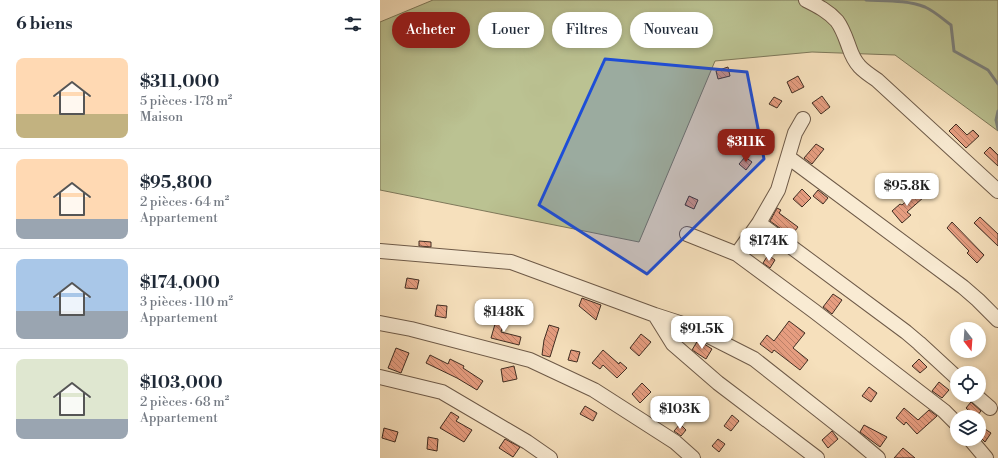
<!DOCTYPE html>
<html lang="fr">
<head>
<meta charset="utf-8">
<style>
  :root { --surface:#fff; --page:#f2f2f3; --text:#1f2937; --muted:#747a83; --line:#e0e1e3; --accent:#8f2418 }
  body { margin:0; font-family:"Libre Bodoni",serif; background:var(--page); color:var(--text); height:100vh; display:flex; flex-direction:column; font-size:15px; white-space:nowrap }
  * { box-sizing:border-box; margin:0 }
  p { font-size:13px; color:var(--muted) }
  .icon { flex:none; width:22px; height:22px; fill:none; stroke:currentColor; stroke-width:2; stroke-linecap:round; stroke-linejoin:round }
  .map { position:relative; flex:1; overflow:hidden }
  .details { display:flex; flex-direction:column; background:var(--surface); width:380px }
  .details>* { flex:none }
  .hud { position:absolute; left:12px; top:12px; width:380px; height:36px; display:flex; gap:8px }
  .needle { width:26px; rotate:163deg }
  .controls { position:absolute; left:570px; top:322px; display:grid; gap:8px }
  .controls a { display:grid; place-items:center; width:36px; height:36px; border-radius:50%; background:var(--surface); box-shadow:0 2px 6px #0003; font-size:20px }
  .price { position:absolute; translate:-50% -34px; padding:0 9px; border-radius:8px; background:#fff; color:#222; font-size:13px; line-height:26px; filter:drop-shadow(0 1px 2px #0008) }
  .price::after { content:''; position:absolute; left:50%; top:24px; width:12px; height:9px; margin-left:-6px; background:inherit; clip-path:polygon(0 0,100% 0,50% 100%) }
  .price.on { background:var(--accent); color:#fff }
  ul { padding:0; list-style:none }
  li { display:flex; align-items:center; gap:12px; height:100px; padding:0 16px }
  li+li { border-top:1px solid var(--line) }
  li span { display:grid; place-items:center; flex:none; width:112px; height:80px; border-radius:8px; color:#555 }
  li>.icon { margin-inline-start:auto }
  span .icon { width:48px; height:48px; fill:#fffc; stroke-width:1 }
  li b { font-size:17px }
  h2 { display:flex; justify-content:space-between; align-items:center; height:48px; padding:0 16px; font-size:17px }
  .tag { padding:0 14px; border-radius:18px; background:var(--surface); box-shadow:0 2px 6px #0003; font-size:14px; line-height:36px }
  .tag.on { background:var(--accent); color:#fff }
  main { display:flex; flex:1; min-height:0 }
  .map>svg:first-child { display:block }
</style>
</head>
<body>
<main>
<section class="details">
<h2>6 biens<svg class="icon" aria-label="filters" viewBox="0 0 24 24"><path d="M4 7h16M4 17h16"/><circle cx="9" cy="7" r="2"/><circle cx="15" cy="17" r="2"/></svg></h2>
<ul>
<li><span style="background:linear-gradient(#ffd9b3 70%,#c2b280 0)"><svg class="icon" aria-label="home" viewBox="0 0 24 24"><path d="M3 11l9-7 9 7M6 9v11h12V9"/></svg></span><div><b>$311,000</b><p>5 pièces · 178 m²</p><p>Maison</p></div></li>
<li><span style="background:linear-gradient(#ffd9b3 75%,#9aa5b1 0)"><svg class="icon" aria-label="home" viewBox="0 0 24 24"><path d="M3 11l9-7 9 7M6 9v11h12V9"/></svg></span><div><b>$95,800</b><p>2 pièces · 64 m²</p><p>Appartement</p></div></li>
<li><span style="background:linear-gradient(#a9c7e8 65%,#9aa5b1 0)"><svg class="icon" aria-label="home" viewBox="0 0 24 24"><path d="M3 11l9-7 9 7M6 9v11h12V9"/></svg></span><div><b>$174,000</b><p>3 pièces · 110 m²</p><p>Appartement</p></div></li>
<li><span style="background:linear-gradient(#dfe7d0 75%,#9aa5b1 0)"><svg class="icon" aria-label="home" viewBox="0 0 24 24"><path d="M3 11l9-7 9 7M6 9v11h12V9"/></svg></span><div><b>$103,000</b><p>2 pièces · 68 m²</p><p>Appartement</p></div></li>
</ul>
</section>
<div class="map">
<svg width="618" height="458" viewBox="0 0 618 458">
  <defs>
    <pattern id="building-back-hatch" width="6" height="6" patternUnits="userSpaceOnUse"><rect width="6" height="6" fill="#e69d80"/><path d="M-1 5l2 2M0 0l6 6M5-1l2 2" fill="none" stroke="#bc8068"/></pattern>
  </defs>
  <rect width="100%" height="100%" fill="#f6e0bc"/>
  <filter id="stains"><feTurbulence type="fractalNoise" baseFrequency=".005" numOctaves="4"/><feColorMatrix values="0 0 0 0 .2 0 0 0 0 .09 0 0 0 0 .02 0 0 0 .5 -.17"/></filter>
  <radialGradient id="worn" r=".72"><stop offset=".6" stop-color="#630" stop-opacity="0"/><stop offset="1" stop-color="#630" stop-opacity=".3"/></radialGradient>
  <path fill="#bbc292" stroke="#7e785a" d="M53,0H618V131L515,55L432,52L335,61L259,242L0,190V22Z"/>
  <g fill="none" stroke-linecap="round" stroke-linejoin="round">
    <path stroke="#7b827f" stroke-width="3" d="M486,0C506,1 527,0 545,7C554,11 563,19 571,25L574,51L608,70L618,84
      M618,111L616,120L618,129"/>
  </g>
  <path fill="url(#building-back-hatch)" stroke="#402d22" d="M348,67L350,76L338,79L336,71Z
    M418,76L424,87L412,93L407,82Z
    M442,96L450,107L441,114L432,103Z
    M394,97L402,101L397,108L389,104Z
    M576,124L587,135L593,130L599,136L586,148L569,131Z
    M436,144L444,149L432,164L424,158Z
    M610,147L618,155V166L604,153Z
    M365,157L372,162L366,170L359,164Z
    M422,189L431,198L422,207L413,199Z
    M438,190L448,198L443,204L433,196Z
    M538,191L544,197L527,212L531,215L522,223L512,211L520,204L522,205Z
    M309,196L318,200L314,209L305,205Z
    M397,208L401,210L399,213L418,227L411,236L390,221Z
    M600,217L618,234V246L594,223Z
    M572,222L604,255L597,263L587,253L589,251L567,228Z
    M39,241L51,242V247L39,246Z
    M388,255L395,260L390,268L383,263Z
    M27,278L39,280L37,289L25,288Z
    M453,294L462,300L452,314L443,307Z
    M202,298L221,305L216,320L199,306Z
    M57,305L67,306L66,318L55,316Z
    M117,317L125,319L121,332L141,337L139,345L111,338Z
    M409,321L425,333L413,348L428,360L420,370L394,350L392,353L380,344L387,335L394,341Z
    M169,325L179,328L170,357L162,355L164,340Z
    M261,334L271,342L259,356L250,348Z
    M318,340L332,349L326,359L312,350Z
    M16,348L29,353L21,373L8,368Z
    M191,350L200,352L197,362L188,360Z
    M223,350L239,364L240,362L247,368L237,378L223,365L220,369L212,363Z
    M50,355L68,364L70,359L84,366L83,368L103,381L97,390L77,378L46,363Z
    M539,359L547,367L540,373L532,366Z
    M134,366L137,379L123,382L121,369Z
    M559,382L569,390L562,398L552,391Z
    M262,383L271,392L260,403L252,394Z
    M489,387L497,393L491,402L482,396Z
    M591,402L601,411L596,417L586,408Z
    M205,406L217,413L213,421L200,414Z
    M524,408L538,420L549,410L557,416L537,434L526,422L524,425L516,418Z
    M71,412L79,417L76,421L92,430L84,442L60,428Z
    M352,415L359,421L351,431L344,426Z
    M300,424L306,430L301,436L294,431Z
    M484,425L507,437L500,447L480,432Z
    M599,425L611,433L605,442L599,436Z
    M4,428L18,432L15,442L2,438Z
    M452,431L458,439L448,448L442,440Z
    M48,437L58,439L57,451L47,449Z
    M125,439L140,447L133,457L119,448Z
    M338,439L345,444L339,452L332,446Z
    M523,448L535,458H514Z"/>
  <g fill="none" stroke-linecap="round" stroke-linejoin="round">
    <defs>
      <path id="minor" d="M426,0C438,6 448,11 457,21C463,29 466,39 469,47C475,65 482,70 497,80L618,191
        M408,157L583,287L598,300L618,320
        M379,223L526,332L539,343L577,378
        M307,234L357,254L434,311L564,411L577,424
        M0,251L131,262L275,315L309,326L374,359L473,437L498,458
        M357,254L379,223L398,190L415,133L423,119
        M275,315L293,344L338,383L437,458
        M0,323L31,329L150,360L214,390L295,442L313,458
        M0,377L62,392L147,442L170,458
        M595,395L610,408
        M590,439L606,458"/>
    </defs>
    <use href="#minor" stroke="#6e5a48" stroke-width="16"/>
    <use href="#minor" stroke="#f9ebd3" stroke-width="14"/>
  </g>
  <path fill="#1d4ed8" fill-opacity="0.2" stroke="#1d4ed8" stroke-width="3" stroke-linejoin="round" d="M225,59L367,72L384,159L267,274L159,205Z"/>
  <rect width="100%" height="100%" filter="url(#stains)"/>
  <rect width="100%" height="100%" fill="url(#worn)"/>
</svg>
<div class="controls">
<a><svg class="needle" viewBox="-14 -14 28 28"><path d="M0-13l5 13h-10z" fill="#e53935"/><path d="M0 13l5-13h-10z" fill="#747a83"/></svg></a>
<a><svg class="icon" aria-label="locate" viewBox="0 0 24 24"><circle cx="12" cy="12" r="6"/><path d="M12 2v4M12 18v4M2 12h4M18 12h4"/></svg></a>
<a><svg class="icon" aria-label="layers" viewBox="0 0 24 24"><path d="M12 4l9 5-9 5-9-5zM3 14l9 5 9-5"/></svg></a>
</div>
<b class="price on" style="left:366px;top:163px">$311K</b>
<b class="price" style="left:527px;top:207px">$95.8K</b>
<b class="price" style="left:389px;top:262px">$174K</b>
<b class="price" style="left:124px;top:333px">$148K</b>
<b class="price" style="left:322px;top:350px">$91.5K</b>
<b class="price" style="left:300px;top:430px">$103K</b>
<div class="hud">
<a class="tag on">Acheter</a>
<a class="tag">Louer</a>
<a class="tag">Filtres</a>
<a class="tag">Nouveau</a>
</div>
</div>
</main>
</body>
</html>
